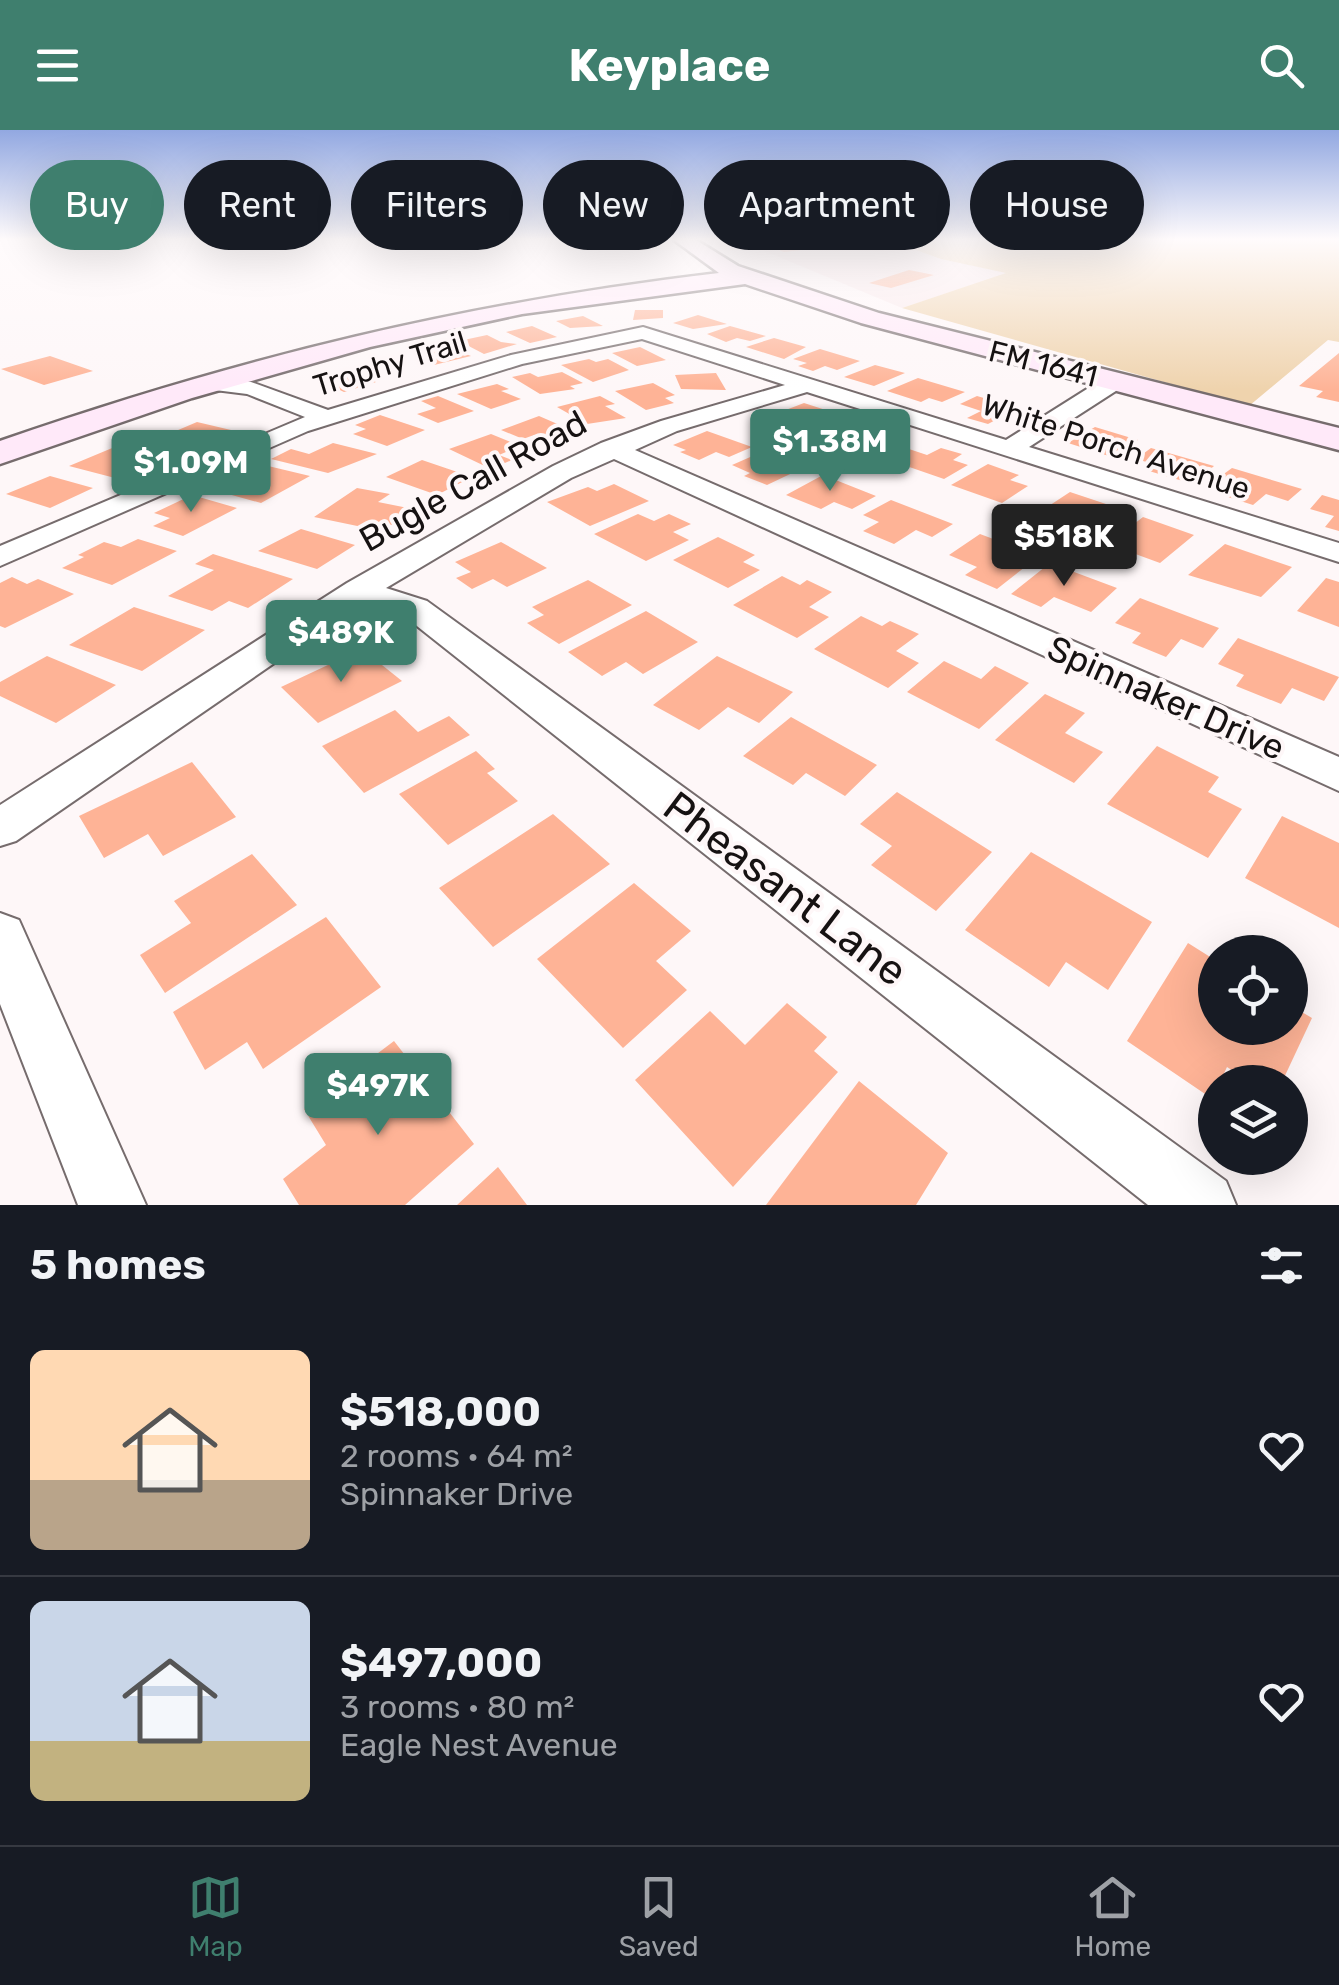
<!DOCTYPE html>
<html lang="en">
<head>
<meta charset="utf-8">
<style>
  :root { --surface:#171b24; --page:#20242c; --text:#f1f3f6; --muted:#9ea1a6; --line:#363941; --accent:#3f7f6e }
  body { margin:0; font-family:Rubik,sans-serif; background:var(--page); color:var(--text); height:100vh; display:flex; flex-direction:column; font-size:38px; white-space:nowrap }
  * { box-sizing:border-box; margin:0 }
  p { font-size:32px; color:var(--muted) }
  .icon { flex:none; width:55px; height:55px; fill:none; stroke:currentColor; stroke-width:2; stroke-linecap:round; stroke-linejoin:round }
  .map { position:relative; height:1075px; overflow:hidden }
  .side { display:flex; flex-direction:column; background:var(--surface); flex:1 }
  .side>* { flex:none }
  .top-card { position:absolute; left:30px; top:30px; width:1280px; height:90px; display:flex; gap:20px }
  .buttons { position:absolute; left:1198px; top:805px; display:grid; gap:20px }
  .buttons a { display:grid; place-items:center; width:110px; height:110px; border-radius:50%; background:var(--surface); box-shadow:0 10px 40px #0002; font-size:50px }
  .price { position:absolute; translate:-50% -85px; padding:0 22px; border-radius:10px; background:var(--accent); color:#fff; font-size:32px; line-height:65px; filter:drop-shadow(0 2px 5px #0008) }
  .price::after { content:''; position:absolute; left:50%; top:60px; width:30px; height:22px; margin-left:-15px; background:inherit; clip-path:polygon(0 0,100% 0,50% 100%) }
  .price.current { background:#222; color:#fff }
  ul { padding:0; list-style:none }
  li { display:flex; align-items:center; gap:30px; height:250px; padding:0 30px }
  li+li { border-top:2px solid var(--line) }
  li span { display:grid; place-items:center; flex:none; width:280px; height:200px; border-radius:15px; color:#555 }
  li>.icon { margin-inline-start:auto }
  span .icon { width:120px; height:120px; fill:#fffc; stroke-width:1 }
  li b { font-size:42px }
  h2 { display:flex; justify-content:space-between; align-items:center; height:120px; padding:0 30px; font-size:42px }
  .tag { padding:0 35px; border-radius:45px; background:var(--surface); box-shadow:0 10px 40px #0002; font-size:35px; line-height:90px }
  .tag.current { background:var(--accent); color:#fff }
  header { display:flex; justify-content:space-between; align-items:center; height:130px; padding:0 30px; background:var(--accent); color:#fff; font-size:45px; font-weight:700 }
  .dock { display:flex; justify-content:space-around; align-items:center; height:140px; border-top:2px solid var(--line); background:var(--surface); font-size:28px; color:var(--muted) }
  .dock a { display:grid; justify-items:center; gap:5px }
  .dock .current { color:var(--accent) }
  .map>svg:first-child { display:block }
</style>
</head>
<body>
<header><svg class="icon" aria-label="menu" viewBox="0 0 24 24"><path d="M4 6h16M4 12h16M4 18h16"/></svg>Keyplace<svg class="icon" aria-label="search" viewBox="0 0 24 24"><circle cx="10" cy="10" r="6"/><path d="M15 15l6 6"/></svg></header>
<div class="map">
<svg width="1339" height="1075" viewBox="0 0 1339 1075">
  <rect width="100%" height="100%" fill="#fef7f8"/>
  <path fill="#f9e9eb" d="M738,110H888L941,129L1008,143L902,178Z"/>
  <path fill="#efd3ad" d="M888,110H1339V212L1328,210L1249,276L902,178L1006,143L941,129Z"/>
  <path fill="#feb396" d="M757,110H787L810,119L784,122Z
    M822,110H853L874,117L848,120Z
    M909,140L934,145L891,158L869,153Z
    M635,180H663V188L633,190Z
    M698,185L727,194L693,199L673,193Z
    M583,186L603,196L570,198L556,191Z
    M532,196L557,207L530,213L506,202Z
    M730,196L766,206L750,211L737,208L726,212L707,204Z
    M487,205L501,212L517,214L484,224L459,211Z
    M774,208L806,217L784,229L746,217Z
    M640,217L666,230L637,236L612,223Z
    M452,218L471,226L434,235L416,226Z
    M820,219L860,231L837,240L825,236L813,241L798,236L807,233L793,229Z
    M1339,223V272L1316,267L1323,261L1299,256Z
    M50,226L93,241L44,255L1,239Z
    M589,229L596,232L608,229L629,240L593,252L561,235Z
    M875,235L905,243L874,256L844,247Z
    M353,242L376,252L344,262L321,251Z
    M562,242L583,253L570,256L575,259L540,264L512,247L530,243L538,247Z
    M716,243L726,260L681,259L675,245Z
    M918,248L965,262L942,272L929,268L921,272L887,261Z
    M653,253L675,265L665,268L674,273L646,280L615,261Z
    M497,254L509,259L501,261L521,269L491,279L457,264Z
    M438,266L474,281L438,293L417,284L436,278L421,271Z
    M600,266L615,274L605,276L626,288L587,294L557,277Z
    M977,266L1018,278L988,294L967,288L981,281L960,274Z
    M804,273L835,283L800,297L770,286Z
    M380,285L425,300L387,316L353,304L366,299L355,295Z
    M539,286L569,299L561,302L571,306L553,313L534,305L523,309L501,300Z
    M197,292L231,300L189,319L172,315L182,310L164,306Z
    M871,297L897,306L891,309L902,312L871,328L834,314Z
    M1095,297L1138,310L1112,327L1068,313Z
    M707,301L752,317L729,327L716,322L699,330L680,322L686,320L673,315Z
    M491,304L520,316L499,325L512,330L491,339L449,319Z
    M333,313L377,324L328,343L271,329L291,319L309,324Z
    M117,316L149,324L125,335L137,338L115,348L69,336Z
    M941,318L962,324L953,330L968,335L944,349L889,330L909,319L927,325Z
    M1151,318L1214,336L1193,354L1149,341L1157,335L1136,329Z
    M764,321L805,337L767,355L744,346L750,343L732,335Z
    M422,330L472,347L437,365L386,347Z
    M988,334L1019,345L1010,350L1028,356L1002,373L951,355Z
    M264,335L310,346L261,373L228,364L247,355L225,349Z
    M1232,338L1302,359L1288,371L1266,364L1253,375L1228,367L1234,362L1210,354Z
    M823,345L876,366L852,379L834,372L821,379L786,365Z
    M50,346L93,358L50,378L6,364Z
    M614,354L649,371L590,396L547,372L588,357L597,361Z
    M357,358L390,364L378,372L413,379L392,395L376,392L367,398L314,387Z
    M1070,362L1112,376L1074,403L1032,387Z
    M192,365L237,378L183,406L153,396L170,388L154,383Z
    M1322,365L1339,370V401L1325,397L1334,386L1310,379Z
    M891,370L953,394L932,407L916,400L894,414L863,401L879,392L863,385Z
    M638,384L654,391L669,384L691,394L673,402L689,410L646,431L594,404Z
    M1143,387L1194,405L1160,433L1108,414Z
    M301,399L355,415L317,439L258,421Z
    M980,404L1039,426L997,459L965,445L977,437L949,425Z
    M718,407L755,425L743,432L760,440L728,458L673,430Z
    M138,409L177,421L112,455L62,438L84,427L78,425L104,412L121,417Z
    M501,412L547,438L507,457L493,449L472,459L456,448L471,442L455,432Z
    M1225,414L1292,437L1261,467L1188,445Z
    M213,424L293,449L248,478L229,471L212,481L168,466L214,440L195,434Z
    M1050,433L1117,458L1091,482L1054,467L1041,477L1011,464Z
    M782,446L800,455L807,450L832,462L809,477L829,487L797,508L733,475Z
    M12,447L27,454L38,449L74,464L5,498L0,496V453Z
    M1326,448L1339,452V497L1297,481Z
    M588,450L632,475L559,514L527,493L544,485L532,477Z
    M1140,468L1219,498L1203,518L1181,509L1166,527L1132,513L1141,503L1115,493Z
    M134,477L205,500L142,541L69,515Z
    M646,481L698,512L643,544L626,532L602,546L568,522Z
    M861,486L882,496L890,491L919,504L896,521L919,533L888,558L814,519Z
    M1238,508L1339,547L1324,571L1292,558L1281,574L1236,556L1244,545L1218,534Z
    M362,519L402,551L318,593L281,557Z
    M47,526L116,555L56,593L0,566V552Z
    M717,526L793,562L759,593L728,577L699,600L653,575Z
    M944,531L981,549L995,536L1029,553L979,599L907,562Z
    M1045,564L1085,583L1065,603L1103,622L1074,653L995,610Z
    M395,580L418,602L449,586L470,605L364,663L322,616Z
    M791,587L877,635L845,666L806,643L793,655L743,626Z
    M1157,616L1219,647L1208,662L1242,679L1208,728L1107,674Z
    M476,621L495,639L487,643L518,671L448,715L399,664Z
    M192,632L236,687L163,726L148,704L104,728L79,686Z
    M897,662L992,722L936,781L871,735L892,716L860,694Z
    M553,684L610,734L493,817L439,758Z
    M1282,686L1339,713V798L1245,748Z
    M1031,722L1152,792L1108,860L1066,832L1049,857L965,800Z
    M252,724L297,775L165,863L140,825L191,793L174,771Z
    M634,753L691,801L656,831L687,860L623,918L537,829Z
    M326,787L381,857L263,939L247,912L205,940L173,882Z
    M1188,813L1215,830V898H1290V875L1312,888L1282,952H1250L1227,937L1220,952H1215L1211,968L1127,911Z
    M787,873L827,907L814,921L838,942L733,1057L635,950L710,881L745,915Z
    M394,911L474,1014L405,1075H299L283,1049L326,1015L304,979Z
    M859,951L948,1023L916,1075H766Z
    M498,1037L527,1075H457Z"/>
  <g fill="none" stroke-linecap="round" stroke-linejoin="round">
    <defs>
      <path id="minor" d="M643,197L1006,310L1106,247H1122L1125,252L1122,257L1029,317L1339,413V432L807,262L677,301L635,320L1339,627V661L614,329L571,348L386,458L427,471L1226,1051L1236,1075H1148L403,485L363,472L16,711L0,716V675L347,453L553,336L601,313L661,291L785,255L642,209L522,234L308,301L0,436V416L305,287L247,264L199,258L196,253L199,248L251,252L328,280L511,225Z
        M0,783L19,790L146,1075H78L0,874Z"/>
      <path id="secondary" d="M674,110H696L738,136L879,183L1339,298V320L861,193L745,154L522,184L370,217L192,268L0,334V311C242,227 465,173 719,143Z"/>
    </defs>
    <use href="#minor" stroke="#766c6d" stroke-width="4"/>
    <use href="#secondary" stroke="#766c6d" stroke-width="5"/>
    <use href="#minor" fill="#fff" fill-rule="evenodd"/>
    <use href="#secondary" fill="#ffe9f9" fill-rule="evenodd"/>
  </g>
  <linearGradient id="sky" x2="0" y2="1"><stop stop-color="#92a8e1"/><stop offset="0.42" stop-color="#fffbfc"/><stop offset="1" stop-color="#fffbfc" stop-opacity="0"/></linearGradient>
  <rect width="1339" height="260" fill="url(#sky)"/>
  <g text-anchor="middle" dominant-baseline="central" stroke-width="8" stroke-linejoin="round" paint-order="stroke">
    <g font-size="30" fill="#161212" stroke="#fef7f8">
      <text transform="translate(390 234) rotate(-17)">Trophy Trail</text>
      <text transform="translate(1043 234) rotate(14)">FM 1641</text>
      <text transform="translate(1116 317) rotate(18)">White Porch Avenue</text>
    </g>
    <g font-size="35" fill="#161212" stroke="#fef7f8">
      <text transform="translate(473 351) rotate(-29)">Bugle Call Road</text>
      <text transform="translate(1166 568) rotate(24)">Spinnaker Drive</text>
    </g>
    <g font-size="42" fill="#161212" stroke="#fef7f8">
      <text transform="translate(785 759) rotate(37)">Pheasant Lane</text>
    </g>
  </g>
</svg>
<div class="buttons">
<a><svg class="icon" aria-label="locate" viewBox="0 0 24 24"><circle cx="12" cy="12" r="6"/><path d="M12 2v4M12 18v4M2 12h4M18 12h4"/></svg></a>
<a><svg class="icon" aria-label="layers" viewBox="0 0 24 24"><path d="M12 4l9 5-9 5-9-5zM3 14l9 5 9-5"/></svg></a>
</div>
<b class="price" style="left:830px;top:364px">$1.38M</b>
<b class="price" style="left:191px;top:385px">$1.09M</b>
<b class="price current" style="left:1064px;top:459px">$518K</b>
<b class="price" style="left:341px;top:555px">$489K</b>
<b class="price" style="left:378px;top:1008px">$497K</b>
<div class="top-card">
<a class="tag current">Buy</a>
<a class="tag">Rent</a>
<a class="tag">Filters</a>
<a class="tag">New</a>
<a class="tag">Apartment</a>
<a class="tag">House</a>
</div>
</div>
<section class="side">
<h2>5 homes<svg class="icon" aria-label="filters" viewBox="0 0 24 24"><path d="M4 7h16M4 17h16"/><circle cx="9" cy="7" r="2"/><circle cx="15" cy="17" r="2"/></svg></h2>
<ul>
<li><span style="background:linear-gradient(#ffd9b3 65%,#b9a48a 0)"><svg class="icon" aria-label="home" viewBox="0 0 24 24"><path d="M3 11l9-7 9 7M6 9v11h12V9"/></svg></span><div><b>$518,000</b><p>2 rooms · 64 m²</p><p>Spinnaker Drive</p></div><svg class="icon" aria-label="heart" viewBox="0 0 24 24"><path d="M12 20l-8-8c-3-5 5-10 8-4 3-6 11-1 8 4z"/></svg></li>
<li><span style="background:linear-gradient(#c9d6e8 70%,#c2b280 0)"><svg class="icon" aria-label="home" viewBox="0 0 24 24"><path d="M3 11l9-7 9 7M6 9v11h12V9"/></svg></span><div><b>$497,000</b><p>3 rooms · 80 m²</p><p>Eagle Nest Avenue</p></div><svg class="icon" aria-label="heart" viewBox="0 0 24 24"><path d="M12 20l-8-8c-3-5 5-10 8-4 3-6 11-1 8 4z"/></svg></li>
</ul>
</section>
<nav class="dock">
<a class="current"><svg class="icon" aria-label="map" viewBox="0 0 24 24"><path d="M3 6l6-2 6 2 6-2v14l-6 2-6-2-6 2zM9 4v14M15 6v14"/></svg>Map</a>
<a><svg class="icon" aria-label="saved" viewBox="0 0 24 24"><path d="M7 4h10v16l-5-4-5 4z"/></svg>Saved</a>
<a><svg class="icon" aria-label="home" viewBox="0 0 24 24"><path d="M3 11l9-7 9 7M6 9v11h12V9"/></svg>Home</a>
</nav>
</body>
</html>
